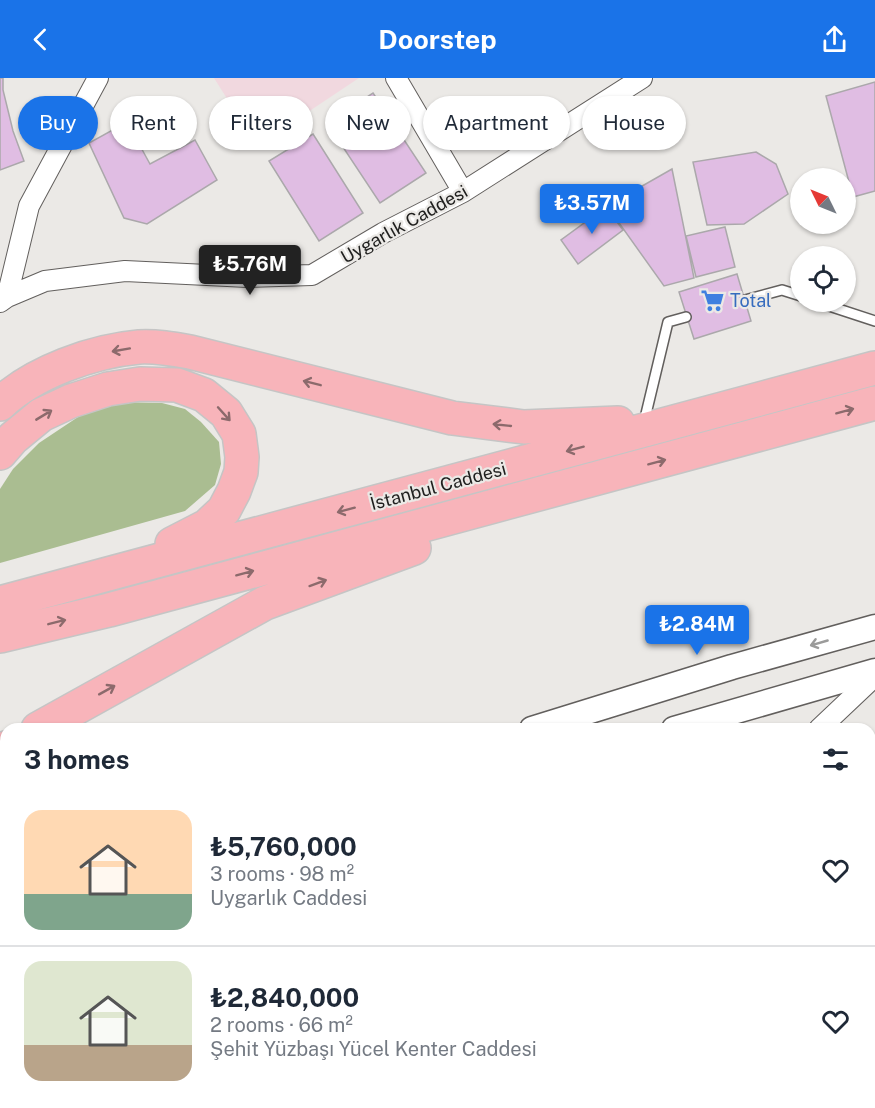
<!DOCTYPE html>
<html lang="en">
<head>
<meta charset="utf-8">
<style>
  :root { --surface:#fff; --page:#f6f6f7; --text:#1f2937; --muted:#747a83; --line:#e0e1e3; --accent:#1a73e8 }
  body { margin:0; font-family:"Public Sans",sans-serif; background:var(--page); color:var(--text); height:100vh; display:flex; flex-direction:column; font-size:22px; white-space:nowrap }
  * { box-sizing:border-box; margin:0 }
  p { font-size:20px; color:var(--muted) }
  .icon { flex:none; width:33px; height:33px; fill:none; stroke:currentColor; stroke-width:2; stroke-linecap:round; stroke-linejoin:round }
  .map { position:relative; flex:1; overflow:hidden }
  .details { position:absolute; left:0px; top:645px; width:876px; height:386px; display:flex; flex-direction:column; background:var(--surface); border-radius:18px 18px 0 0; box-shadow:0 2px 4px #0004 }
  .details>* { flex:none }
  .banner { position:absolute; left:18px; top:18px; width:840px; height:54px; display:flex; gap:12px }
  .needle { width:39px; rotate:313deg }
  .fabs { position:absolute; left:790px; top:90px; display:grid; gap:12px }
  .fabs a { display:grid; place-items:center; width:66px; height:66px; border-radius:50%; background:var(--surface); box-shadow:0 2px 4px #0004; font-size:30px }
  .price { position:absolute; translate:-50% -51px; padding:0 14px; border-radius:6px; background:var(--accent); color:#fff; font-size:20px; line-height:39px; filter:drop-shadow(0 2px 3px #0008) }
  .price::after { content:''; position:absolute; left:50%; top:36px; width:18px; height:14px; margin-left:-9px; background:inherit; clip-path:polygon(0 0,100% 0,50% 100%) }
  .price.active { background:#222; color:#fff }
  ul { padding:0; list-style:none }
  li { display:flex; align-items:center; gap:18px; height:150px; padding:0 24px }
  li+li { border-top:2px solid var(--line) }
  li span { display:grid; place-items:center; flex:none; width:168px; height:120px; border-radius:18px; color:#555 }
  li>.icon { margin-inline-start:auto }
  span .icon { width:72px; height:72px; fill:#fffc; stroke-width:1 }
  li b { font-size:26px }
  h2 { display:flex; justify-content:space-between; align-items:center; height:72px; padding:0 24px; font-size:26px }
  .chip { padding:0 21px; border-radius:27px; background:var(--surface); box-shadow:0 2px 4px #0004; font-size:21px; line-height:54px }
  .chip.active { background:var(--accent); color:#fff }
  header { display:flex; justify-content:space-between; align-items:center; height:78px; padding:0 24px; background:var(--accent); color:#fff; font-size:27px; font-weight:700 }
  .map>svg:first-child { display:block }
</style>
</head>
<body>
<header><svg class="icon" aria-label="back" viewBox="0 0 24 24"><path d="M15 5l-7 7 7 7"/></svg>Doorstep<svg class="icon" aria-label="share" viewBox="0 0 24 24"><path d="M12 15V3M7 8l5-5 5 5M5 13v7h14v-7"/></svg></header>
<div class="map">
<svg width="875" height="1030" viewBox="0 0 875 1030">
  <rect width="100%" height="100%" fill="#ebe9e6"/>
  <path fill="#f1d8df" d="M214,0H359L257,68Z"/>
  <path fill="#aabd91" d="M116,324L162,325L185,331L201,344L219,364L221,386L215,407L185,433L0,485V411L13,391L39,365L84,335Z"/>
  <path fill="#e0bde3" stroke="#aba8ab" stroke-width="1.5" d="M0,0H3V12L13,53L24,83L0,92Z
    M875,4V113L853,119L826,18Z
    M373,15L426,95L380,125L327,45Z
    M127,44L150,86L195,62L217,102L147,146L124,140L89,65Z
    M313,56L363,135L319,163L269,83Z
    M756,74L776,86L788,116L744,146L707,147L693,84Z
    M672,91L694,200L664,208L607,128Z
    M606,129L623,152L578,186L561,162Z
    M725,149L735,189L696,199L686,158Z
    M737,196L751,243L694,261L679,214Z
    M870,698L875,703V761L870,765Z
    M49,1024H153L147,1030H42Z
    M381,1024H426L428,1027L425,1030H386Z
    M465,1024H532L525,1030H462L460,1028Z
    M641,1024H746L740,1030H634Z"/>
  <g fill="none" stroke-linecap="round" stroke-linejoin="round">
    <defs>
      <path id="service" d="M745,222L782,212L801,218
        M817,224L875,243
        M645,340L668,244L686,239
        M0,853L6,857"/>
      <path id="minor" d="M396,0L463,114
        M7,219L29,128L98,0
        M0,224L7,219L45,203L125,193L248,199L312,197L383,155L463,114L642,0
        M819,651L875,598
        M870,825L875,821
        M0,963L6,957
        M870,990L875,996
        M235,1024L241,1030
        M302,1024L307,1030
        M831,1024L837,1030
        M217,1030L223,1024
        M554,1030L559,1024
        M777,1030L783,1024"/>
      <path id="tertiary" d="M532,651L732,589L875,549
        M674,651L875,593
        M0,894L6,891
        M0,928L6,924"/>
      <path id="trunk" d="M0,326C34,294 93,273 139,269C156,268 173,271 190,274L452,340L524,349L618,345
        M0,375L13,360L41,337L71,323L108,311L140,306L177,307L204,317L226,335L239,356L242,379L241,394L234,413L224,432L207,448L172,466
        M0,525L875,290
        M0,558L109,532L875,325
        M38,651L265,525L414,470
        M0,673L6,670
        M0,773L6,776"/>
    </defs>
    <use href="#service" stroke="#625f5d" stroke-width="12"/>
    <use href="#minor" stroke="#625f5d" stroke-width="22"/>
    <use href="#tertiary" stroke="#625f5d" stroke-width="27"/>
    <use href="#trunk" stroke="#c5c5c5" stroke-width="36"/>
    <use href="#service" stroke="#fff" stroke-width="9"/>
    <use href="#minor" stroke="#fff" stroke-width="20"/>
    <use href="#tertiary" stroke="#fff" stroke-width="24"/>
    <use href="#trunk" stroke="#f8b4ba" stroke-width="33"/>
  </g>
  <defs><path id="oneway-shaft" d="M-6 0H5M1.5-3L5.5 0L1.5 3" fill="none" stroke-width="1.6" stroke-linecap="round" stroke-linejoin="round" transform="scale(1.5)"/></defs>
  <g stroke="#8c6a6c">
    <use href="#oneway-shaft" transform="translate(121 272) rotate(170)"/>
    <use href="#oneway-shaft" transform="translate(312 305) rotate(-166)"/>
    <use href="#oneway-shaft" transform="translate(845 333) rotate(-15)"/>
    <use href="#oneway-shaft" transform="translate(224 336) rotate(48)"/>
    <use href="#oneway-shaft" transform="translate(44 337) rotate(-31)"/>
    <use href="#oneway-shaft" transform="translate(502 347) rotate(-174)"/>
    <use href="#oneway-shaft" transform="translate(575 371) rotate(165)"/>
    <use href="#oneway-shaft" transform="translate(657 384) rotate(-15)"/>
    <use href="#oneway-shaft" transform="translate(346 432) rotate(165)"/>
    <use href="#oneway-shaft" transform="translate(245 495) rotate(-15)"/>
    <use href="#oneway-shaft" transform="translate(318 505) rotate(-20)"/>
    <use href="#oneway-shaft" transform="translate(57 544) rotate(-14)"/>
    <use href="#oneway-shaft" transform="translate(107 612) rotate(-29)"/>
  </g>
  <use stroke="#9b9b9a" href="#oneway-shaft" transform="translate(819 565) rotate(164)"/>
  <defs>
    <symbol id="supermarket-bare" viewBox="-9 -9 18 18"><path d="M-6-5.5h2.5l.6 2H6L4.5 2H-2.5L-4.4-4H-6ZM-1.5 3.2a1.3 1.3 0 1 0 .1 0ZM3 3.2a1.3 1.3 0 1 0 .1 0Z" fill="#3f7fe0" stroke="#ebe9e6" stroke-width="2.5" paint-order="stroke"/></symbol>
  </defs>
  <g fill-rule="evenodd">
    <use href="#supermarket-bare" x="696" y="206" width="33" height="33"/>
  </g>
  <g text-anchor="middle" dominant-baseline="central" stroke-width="4.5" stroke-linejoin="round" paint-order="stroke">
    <g font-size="18" fill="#20201f" stroke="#ebe9e6">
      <text transform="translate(404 146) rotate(-29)">Uygarlık Caddesi</text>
      <text transform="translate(438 408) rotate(-15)">İstanbul Caddesi</text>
    </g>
    <g font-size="18" fill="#366cbe" stroke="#ebe9e6" text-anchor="start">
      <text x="730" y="222">Total</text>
    </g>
  </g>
</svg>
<div class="fabs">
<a><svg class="needle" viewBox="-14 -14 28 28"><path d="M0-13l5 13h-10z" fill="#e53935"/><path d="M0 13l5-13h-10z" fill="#747a83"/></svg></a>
<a><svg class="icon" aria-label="locate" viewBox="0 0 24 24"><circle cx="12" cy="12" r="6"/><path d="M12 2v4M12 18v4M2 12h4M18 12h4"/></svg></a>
</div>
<b class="price" style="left:592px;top:157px">₺3.57M</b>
<b class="price active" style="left:250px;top:218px">₺5.76M</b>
<b class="price" style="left:697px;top:578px">₺2.84M</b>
<div class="banner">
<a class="chip active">Buy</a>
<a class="chip">Rent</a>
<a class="chip">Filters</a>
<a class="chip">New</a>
<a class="chip">Apartment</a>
<a class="chip">House</a>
</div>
<section class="details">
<h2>3 homes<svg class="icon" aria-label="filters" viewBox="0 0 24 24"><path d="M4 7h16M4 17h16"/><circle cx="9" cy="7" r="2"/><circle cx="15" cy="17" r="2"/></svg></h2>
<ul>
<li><span style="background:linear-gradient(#ffd9b3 70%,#7fa58c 0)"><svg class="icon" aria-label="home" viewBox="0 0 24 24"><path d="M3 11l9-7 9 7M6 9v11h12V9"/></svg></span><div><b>₺5,760,000</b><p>3 rooms · 98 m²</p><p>Uygarlık Caddesi</p></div><svg class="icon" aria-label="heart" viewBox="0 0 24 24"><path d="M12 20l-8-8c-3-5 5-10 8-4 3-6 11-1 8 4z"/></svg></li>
<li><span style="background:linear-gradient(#dfe7d0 70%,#b9a48a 0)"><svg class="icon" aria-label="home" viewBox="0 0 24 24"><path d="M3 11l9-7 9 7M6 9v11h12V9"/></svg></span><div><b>₺2,840,000</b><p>2 rooms · 66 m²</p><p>Şehit Yüzbaşı Yücel Kenter Caddesi</p></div><svg class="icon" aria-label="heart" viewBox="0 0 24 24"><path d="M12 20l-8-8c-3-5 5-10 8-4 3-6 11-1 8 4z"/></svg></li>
</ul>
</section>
</div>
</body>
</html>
